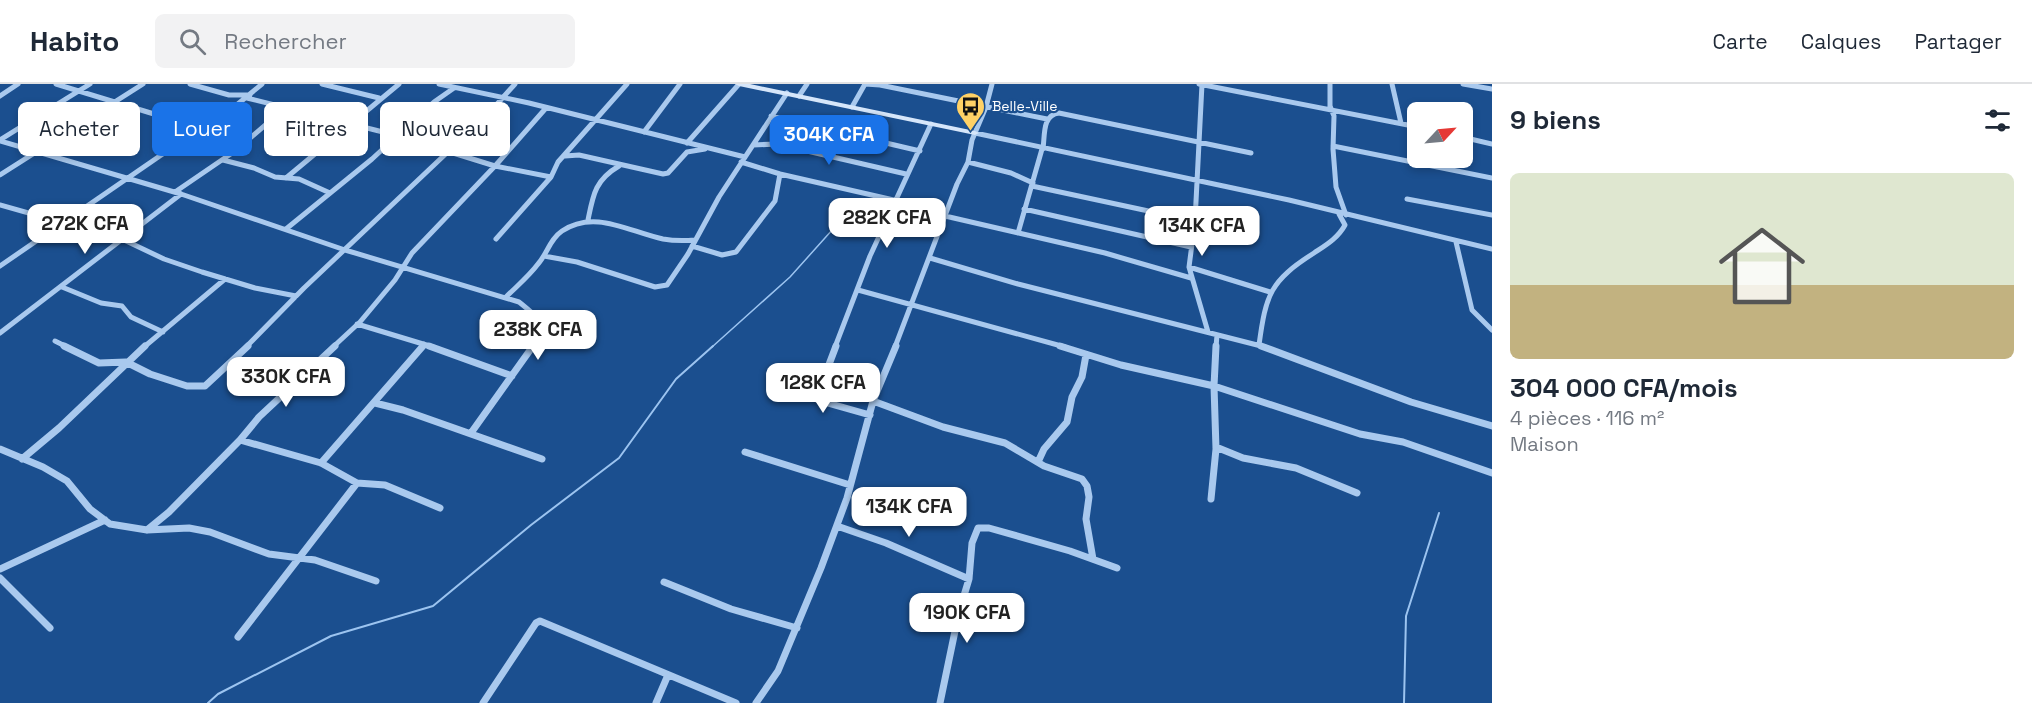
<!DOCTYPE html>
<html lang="fr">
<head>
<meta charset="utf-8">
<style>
  :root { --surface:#fff; --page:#f2f2f3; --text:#1f2937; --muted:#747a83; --line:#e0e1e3; --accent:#1a73e8 }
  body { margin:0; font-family:"Space Grotesk",sans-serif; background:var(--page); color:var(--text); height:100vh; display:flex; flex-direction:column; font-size:22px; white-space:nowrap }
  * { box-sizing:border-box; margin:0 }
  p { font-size:20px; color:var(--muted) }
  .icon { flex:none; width:33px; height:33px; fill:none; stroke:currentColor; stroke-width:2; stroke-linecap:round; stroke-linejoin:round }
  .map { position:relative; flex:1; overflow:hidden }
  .drawer { display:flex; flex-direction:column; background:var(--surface); width:540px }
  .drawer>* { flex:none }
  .guide { position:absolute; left:18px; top:18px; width:570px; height:54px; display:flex; gap:12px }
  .needle { width:39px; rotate:64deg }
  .fabs { position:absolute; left:1407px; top:18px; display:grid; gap:12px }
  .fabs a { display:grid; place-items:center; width:66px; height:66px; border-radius:9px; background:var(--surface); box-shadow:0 3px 9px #0003; font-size:30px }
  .price { position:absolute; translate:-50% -51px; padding:0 14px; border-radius:12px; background:#fff; color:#222; font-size:20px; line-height:39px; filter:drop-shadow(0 2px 3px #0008) }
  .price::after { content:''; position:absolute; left:50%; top:36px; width:18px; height:14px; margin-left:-9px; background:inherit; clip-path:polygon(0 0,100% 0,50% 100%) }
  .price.selected { background:var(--accent); color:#fff }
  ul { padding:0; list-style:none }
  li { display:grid; align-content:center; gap:12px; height:318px; padding:0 18px }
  li span { display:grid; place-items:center; height:186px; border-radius:9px; color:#555 }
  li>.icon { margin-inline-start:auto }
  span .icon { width:108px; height:108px; fill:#fffc; stroke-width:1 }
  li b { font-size:26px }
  h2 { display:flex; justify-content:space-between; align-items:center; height:72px; padding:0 18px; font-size:26px }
  .chip { padding:0 21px; border-radius:9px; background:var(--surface); box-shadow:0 3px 9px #0003; font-size:21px; line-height:54px }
  .chip.selected { background:var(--accent); color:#fff }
  header { display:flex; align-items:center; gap:36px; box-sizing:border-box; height:84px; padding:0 30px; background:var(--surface); border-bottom:2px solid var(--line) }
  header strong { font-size:28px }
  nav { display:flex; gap:33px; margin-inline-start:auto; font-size:21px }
  .search { width:420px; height:54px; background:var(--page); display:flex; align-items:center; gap:15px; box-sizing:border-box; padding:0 21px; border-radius:9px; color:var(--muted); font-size:22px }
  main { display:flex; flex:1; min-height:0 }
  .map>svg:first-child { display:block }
</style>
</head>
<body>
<header>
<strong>Habito</strong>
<div class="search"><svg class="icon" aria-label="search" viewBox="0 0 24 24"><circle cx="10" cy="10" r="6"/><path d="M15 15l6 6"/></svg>Rechercher</div>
<nav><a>Carte</a><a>Calques</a><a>Partager</a></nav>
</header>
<main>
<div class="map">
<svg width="1492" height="619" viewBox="0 0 1492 619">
  <rect width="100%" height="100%" fill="#1b4f8f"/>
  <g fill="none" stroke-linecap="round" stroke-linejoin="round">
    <path stroke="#9cc4f0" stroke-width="1.5" d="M712,263L790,193L859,116"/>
    <path stroke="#9cc4f0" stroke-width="2" d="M208,619L218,610L331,552L433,522L531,441L619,374L676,295L713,262
      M1404,619L1406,532L1439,429"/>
    <path stroke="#a9c9ee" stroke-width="5" d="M56,0L154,30L200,39L233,24L262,0
      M190,0L229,11H250
      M322,0L379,14
      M439,0L529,19L745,73
      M865,0L880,1L1047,35
      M1199,0L1418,43
      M1202,0L1195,137L1189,183L1208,248
      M1330,0V22L1334,32L1333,65L1336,103L1346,131
      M1392,0L1401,39
      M1463,0L1492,5
      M0,12L18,0
      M799,12L807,0
      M247,14L395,51L495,82L551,93L558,78L627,0
      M852,23L865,0
      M771,32L920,67
      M644,48L680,0
      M975,49L1289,116L1492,165
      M1462,53L1492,60
      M0,56L90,0
      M0,57L181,110L345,166L519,218C539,234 545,239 532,263
      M687,59L739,0
      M753,61L777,60L906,90
      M1333,62L1492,94
      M1043,65C1045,51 1042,31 1059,29L1251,69
      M565,72L579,71L663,90L668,89L687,68L705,65
      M223,76L254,84L275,93L299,95L330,109
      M741,78L780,90L946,128
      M968,78L1011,89L1033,99
      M0,91L143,0
      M286,94L399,0
      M1032,102L1195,137
      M175,108L235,67L284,25
      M1407,115L1492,131
      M0,121L124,156L164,175L202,188L255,204L296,212
      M1024,125L1191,163
      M945,132L1105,169L1191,194
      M588,136C593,111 595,96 619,82
      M286,145L372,75L434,18L454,4
      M1018,149L1042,65
      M496,155L551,93
      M1456,158L1472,226L1492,246
      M692,162L722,171L736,168L775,117L780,90
      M544,172L577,178L655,203L667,201L688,170L719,113L787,9
      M930,174L1018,200L1265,263
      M0,182L199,45L198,40
      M1189,183L1270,208
      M62,203L101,219L122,222L131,233L163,248
      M858,206L1065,263
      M506,213C517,202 529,192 538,180C547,170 550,155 562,147C595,125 629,148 663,155C674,157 684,157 695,156
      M357,240L433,263
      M0,249L181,110
      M55,257L67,263
      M1259,261C1266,210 1270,197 1314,169C1326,161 1338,154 1345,141L1339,130
      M144,263L225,195
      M246,263L304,204L490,28L515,0
      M333,263L360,238L395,196L412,169L495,82L546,24
      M422,263L424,260
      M835,263L870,172L931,40
      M895,263L957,100L968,78L972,56L986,23L992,0
      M1216,263L1217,251"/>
    <path stroke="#a9c9ee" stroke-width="7" d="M64,262L99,279L126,278L150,290L187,302H205L248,262
      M429,262L512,292
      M1060,262L1121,281L1214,302L1360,350L1403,358L1492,389
      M1261,262L1411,318L1492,342
      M785,302L824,318L870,331
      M873,317L943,343L1005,359L1044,382L1082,395L1087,402L1089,413L1086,435L1093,475
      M824,318L822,299L836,262
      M375,319L403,326L542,375
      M471,349L533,262
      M240,356L321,379L357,399L385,401L440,424
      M1216,363L1243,374L1296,384L1357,409
      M0,365L43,383L67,397L90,425L110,440L147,446L189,444L210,448L269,470L315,476L376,497
      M745,368L850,401
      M22,375L59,344L145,262
      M1038,378L1044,365L1067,338L1072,313L1082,293L1086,271
      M321,379L423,262
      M1211,415L1216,365L1214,302L1216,262
      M837,442L886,459L969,495
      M147,446L169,428L240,356L259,333L335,262
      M0,485L105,436
      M0,494L50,544
      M664,498L731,525L797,544
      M238,553L357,399
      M483,619L536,539L540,537L736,619
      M656,619L668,591
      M756,619L778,587L821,484L847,414L873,317L896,262
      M940,619L959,528L969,495L972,459L978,444H989L1070,467L1117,484"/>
    <path fill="#d6e6fa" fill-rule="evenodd" d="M735,0H750L975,47L979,49L975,51L739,2Z"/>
  </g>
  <defs>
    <symbol id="bus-pin" viewBox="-11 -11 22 30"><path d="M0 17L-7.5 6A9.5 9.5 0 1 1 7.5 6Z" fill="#ffd166" stroke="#1b4f8f"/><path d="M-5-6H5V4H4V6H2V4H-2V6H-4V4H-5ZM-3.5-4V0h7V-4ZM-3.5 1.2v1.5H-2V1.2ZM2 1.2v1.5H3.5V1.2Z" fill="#111"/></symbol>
  </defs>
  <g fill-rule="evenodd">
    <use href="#bus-pin" x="954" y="6" width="33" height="45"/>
  </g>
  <g text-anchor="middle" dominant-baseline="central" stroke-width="4.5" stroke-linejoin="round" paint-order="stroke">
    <g font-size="14" fill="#fff" stroke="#1b4f8f" text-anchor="start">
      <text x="992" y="22">Belle-Ville</text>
    </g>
  </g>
</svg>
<div class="fabs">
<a><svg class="needle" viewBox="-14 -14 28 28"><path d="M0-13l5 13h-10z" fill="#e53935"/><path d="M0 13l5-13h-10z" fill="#747a83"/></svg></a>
</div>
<b class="price selected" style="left:829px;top:82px">304K CFA</b>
<b class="price" style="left:887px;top:165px">282K CFA</b>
<b class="price" style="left:85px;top:171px">272K CFA</b>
<b class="price" style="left:1202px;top:173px">134K CFA</b>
<b class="price" style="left:538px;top:277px">238K CFA</b>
<b class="price" style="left:286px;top:324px">330K CFA</b>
<b class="price" style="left:823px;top:330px">128K CFA</b>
<b class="price" style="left:909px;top:454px">134K CFA</b>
<b class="price" style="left:967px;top:560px">190K CFA</b>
<div class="guide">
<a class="chip">Acheter</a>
<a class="chip selected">Louer</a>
<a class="chip">Filtres</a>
<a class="chip">Nouveau</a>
</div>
</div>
<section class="drawer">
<h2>9 biens<svg class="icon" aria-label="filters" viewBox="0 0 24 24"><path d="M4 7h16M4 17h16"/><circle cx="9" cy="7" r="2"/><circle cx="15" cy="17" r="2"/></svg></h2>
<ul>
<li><span style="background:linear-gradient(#dfe7d0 60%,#c2b280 0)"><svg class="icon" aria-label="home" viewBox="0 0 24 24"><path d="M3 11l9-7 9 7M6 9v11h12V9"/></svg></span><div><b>304 000 CFA/mois</b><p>4 pièces · 116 m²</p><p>Maison</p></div></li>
</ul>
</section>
</main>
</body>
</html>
